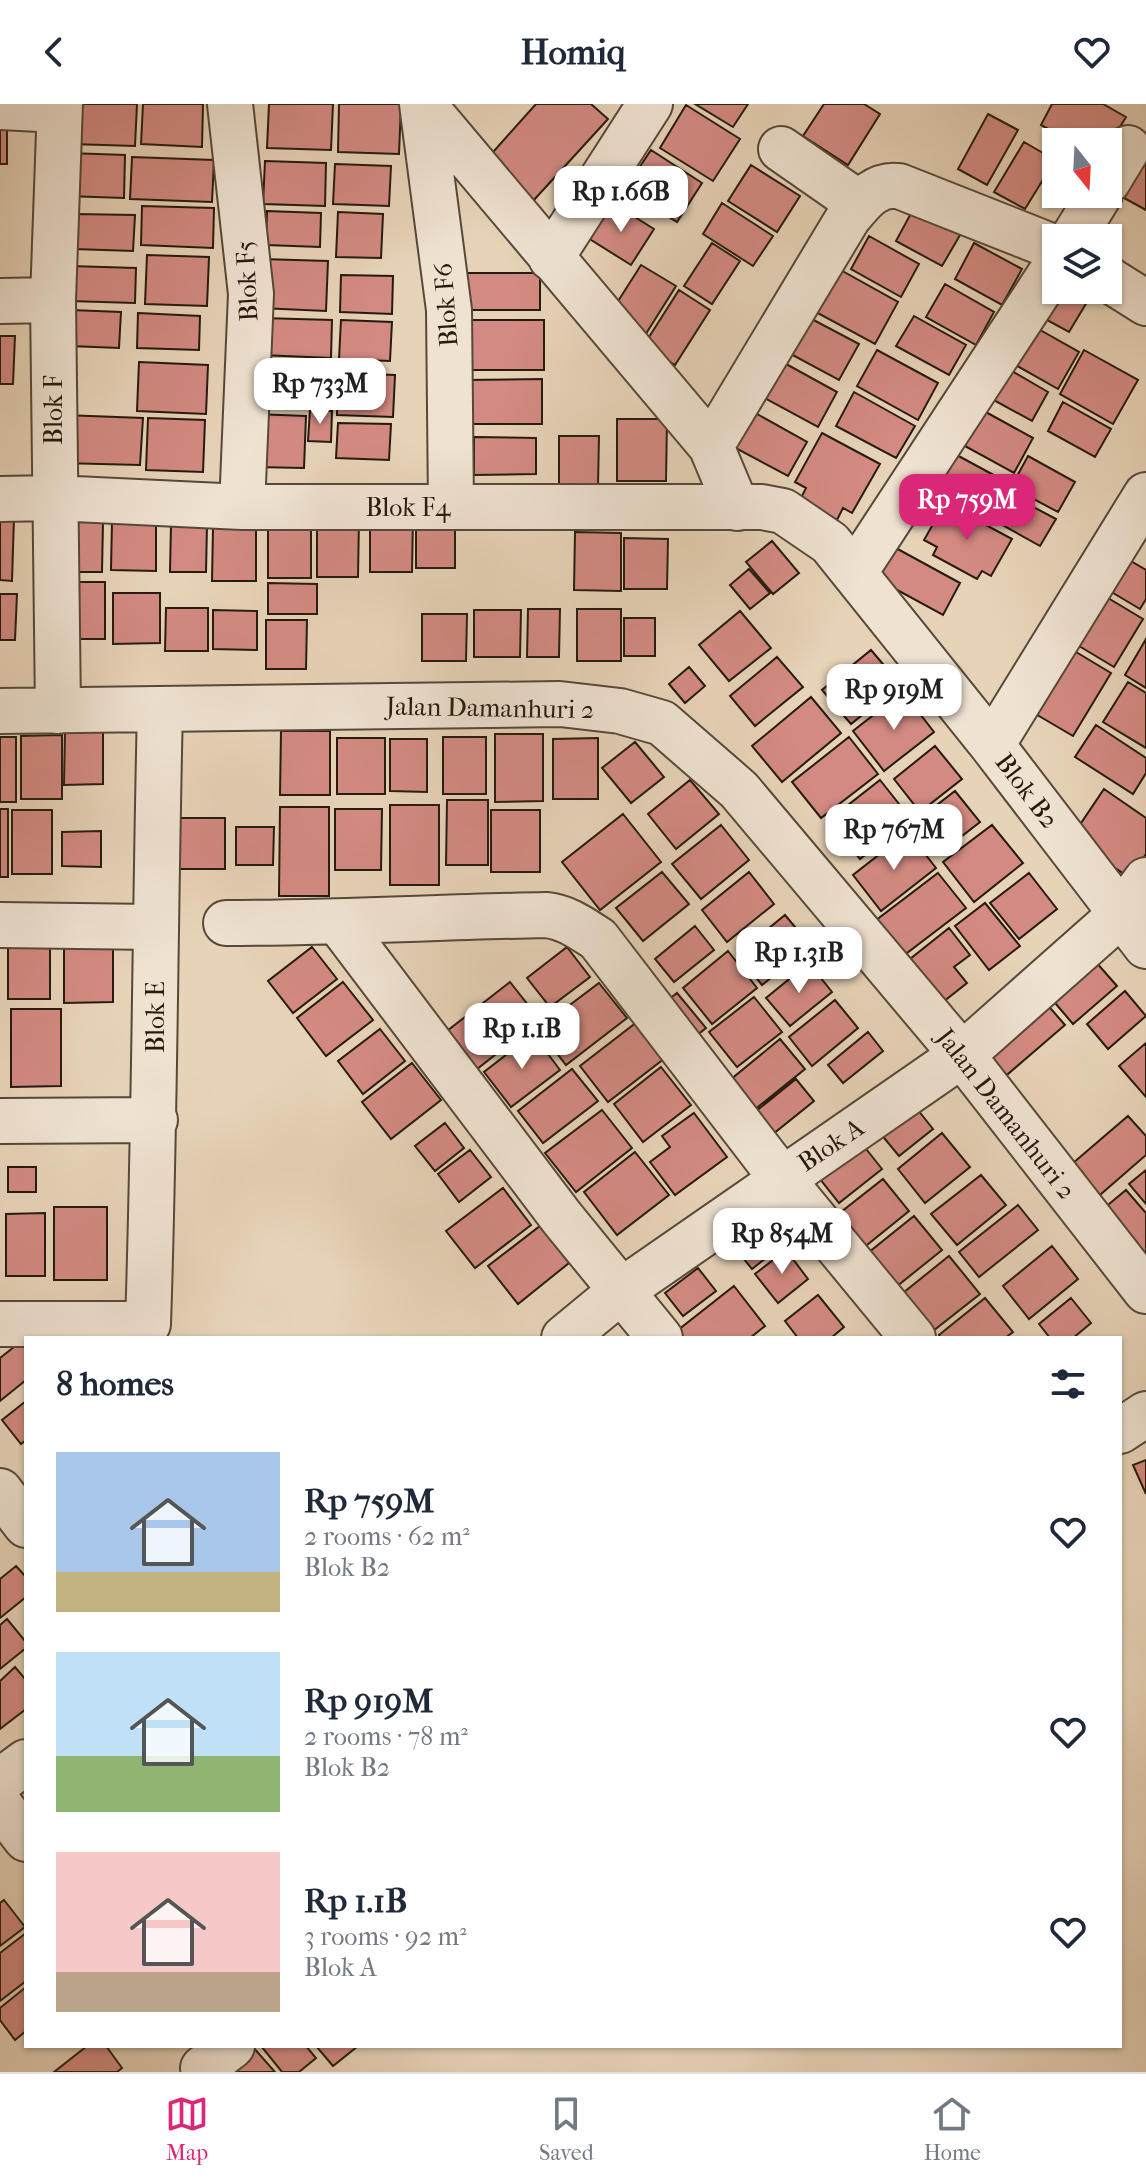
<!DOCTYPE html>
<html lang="en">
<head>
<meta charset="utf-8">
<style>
  :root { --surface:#fff; --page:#f2f2f3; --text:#1f2937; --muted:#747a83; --line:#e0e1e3; --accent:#db2777 }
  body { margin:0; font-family:"IM FELL French Canon",serif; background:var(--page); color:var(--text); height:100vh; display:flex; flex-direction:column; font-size:30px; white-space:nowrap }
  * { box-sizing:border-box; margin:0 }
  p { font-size:26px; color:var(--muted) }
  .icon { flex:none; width:44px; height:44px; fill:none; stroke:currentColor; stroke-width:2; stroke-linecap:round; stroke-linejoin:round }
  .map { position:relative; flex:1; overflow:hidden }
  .side { position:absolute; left:24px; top:1232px; width:1098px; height:712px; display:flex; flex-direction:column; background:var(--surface); border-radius:0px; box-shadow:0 2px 6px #0004 }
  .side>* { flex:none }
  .needle { width:52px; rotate:162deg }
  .controls { position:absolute; left:1042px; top:24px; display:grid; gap:16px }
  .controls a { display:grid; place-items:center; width:80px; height:80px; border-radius:0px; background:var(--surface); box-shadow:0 2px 6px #0004; font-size:40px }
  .price { position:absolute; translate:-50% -68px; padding:0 18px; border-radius:16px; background:#fff; color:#222; font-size:26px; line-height:52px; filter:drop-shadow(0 2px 4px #0008) }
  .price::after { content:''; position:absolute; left:50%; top:48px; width:24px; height:18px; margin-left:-12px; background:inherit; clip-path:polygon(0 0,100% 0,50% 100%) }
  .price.selected { background:var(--accent); color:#fff }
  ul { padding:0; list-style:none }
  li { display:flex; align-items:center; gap:24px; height:200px; padding:0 32px }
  li span { display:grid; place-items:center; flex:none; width:224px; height:160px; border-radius:0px; color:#555 }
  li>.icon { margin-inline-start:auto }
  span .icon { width:96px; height:96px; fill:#fffc; stroke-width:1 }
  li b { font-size:34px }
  h2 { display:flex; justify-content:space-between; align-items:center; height:96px; padding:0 32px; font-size:34px }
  header { display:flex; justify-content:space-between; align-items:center; height:104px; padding:0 32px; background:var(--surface); font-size:36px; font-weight:700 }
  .tab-bar { display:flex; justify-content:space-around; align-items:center; height:112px; border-top:2px solid var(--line); background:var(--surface); font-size:22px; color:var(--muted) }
  .tab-bar a { display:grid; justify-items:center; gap:4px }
  .tab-bar .selected { color:var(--accent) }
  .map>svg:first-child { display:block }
</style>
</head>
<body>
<header><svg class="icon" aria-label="back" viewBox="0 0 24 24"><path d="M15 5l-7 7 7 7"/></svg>Homiq<svg class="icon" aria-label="heart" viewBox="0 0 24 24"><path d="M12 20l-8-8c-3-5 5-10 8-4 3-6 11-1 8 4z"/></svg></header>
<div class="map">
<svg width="1146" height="1968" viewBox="0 0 1146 1968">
  <rect width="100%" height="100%" fill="#e7d3b8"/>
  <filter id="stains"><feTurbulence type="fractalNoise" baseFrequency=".0025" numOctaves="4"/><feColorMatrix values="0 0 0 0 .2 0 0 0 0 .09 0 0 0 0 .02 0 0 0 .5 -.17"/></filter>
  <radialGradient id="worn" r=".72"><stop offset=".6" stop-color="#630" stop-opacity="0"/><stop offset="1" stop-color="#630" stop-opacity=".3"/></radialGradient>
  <path fill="#d38a82" stroke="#261b0f" stroke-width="2" d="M73,0H137L135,42L71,40Z
    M143,0H203L202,43L141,40Z
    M269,0H333L331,46L267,44Z
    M339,0H401L399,50L338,48Z
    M536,0H591L608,15L533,97L486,56Z
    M695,0H748L733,23Z
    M824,0H864L880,10L848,61L803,32Z
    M1052,0H1103L1126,13L1108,43V38H1072L1041,21Z
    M686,1L740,35L713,77L660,44Z
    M988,10L1018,26L987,81L958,65Z
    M0,23H7V60H0Z
    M1024,38L1055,56L1025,105L994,88Z
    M651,46L702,79L677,118L625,85Z
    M68,49L125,51L124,94L66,92Z
    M132,53L214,56L212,98L130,95Z
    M1134,56L1146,62V106L1115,89Z
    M265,57L326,59L325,102L263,100Z
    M335,60L391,62L389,102L333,100Z
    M751,61L800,92L777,128L728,97Z
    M611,98L654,125L631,161L588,134Z
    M722,99L773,132L753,162L703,130Z
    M916,100L963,126L942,162L896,137Z
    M142,102L214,104L213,144L141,141Z
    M267,107L321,109L320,143L266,141Z
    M338,108L383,110L381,154L336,153Z
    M76,110L135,111L133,147L74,145Z
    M869,132L919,160L901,193L851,165Z
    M712,139L740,157L712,200L684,182Z
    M974,139L1022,165L1002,201L955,175Z
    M147,151L209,153L207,202L145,200Z
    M262,155L328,157L326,207L260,204Z
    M641,161L676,182L642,236L608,213Z
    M70,162L136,164L135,199L69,197Z
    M837,164L898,198L875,240L814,207Z
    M465,169H540V206H465Z
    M341,171L393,172L392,210L340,208Z
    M945,180L994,208L976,241L926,213Z
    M679,186L710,206L675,261L644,241Z
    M1066,186L1087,198L1069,228L1036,210Z
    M71,206L121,208L119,244L70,242Z
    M138,209L200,212L199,246L137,244Z
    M806,212L859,240L839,276L787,248Z
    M914,212L966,241L949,271L896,242Z
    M262,214L332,216L331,254L260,251Z
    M341,216L392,218L390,257L339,255Z
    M462,216H544V266H462Z
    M1033,222L1079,248L1058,285L1012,259Z
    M0,232H15L13,280H0Z
    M877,246L938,279L918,316L857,282Z
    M1084,246L1138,276L1113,320L1060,290Z
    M777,255L837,288L818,323L757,290Z
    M308,257L332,258L331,297L306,296Z
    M139,258L208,261L206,310L137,307Z
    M998,259L1048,288L1032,317L981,289Z
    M248,263L303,265L302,303L246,301Z
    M338,269L395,271L393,313L337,311Z
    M542,275V320H464V276Z
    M854,288L915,322L896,354L836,322Z
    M1063,298L1111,325L1095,353L1048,327Z
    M973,301L1033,334L1014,369L954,336Z
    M310,306L332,307L331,338L308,337Z
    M750,306L807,338L788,372L730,341Z
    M255,310L306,312L304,364L253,363Z
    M63,311L143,314L140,361L61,359Z
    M148,314L205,316L203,368L146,366Z
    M617,315H667L666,377H617Z
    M338,319L391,320L389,356L336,354Z
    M822,329L880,360L852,409L843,404L837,416L800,396L806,384L795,378Z
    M559,332H599L598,383H559Z
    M474,333L536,334V370L474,371Z
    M942,343L1001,375L980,412L921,380Z
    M1028,352L1075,378L1058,408L1011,383Z
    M1005,388L1056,415L1040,442L990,414Z
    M945,399L1012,435L991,472L982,467L977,475L933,451L937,443L924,436Z
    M0,413H14L12,477L0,476Z
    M370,413H413L412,468H370Z
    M317,414H359L358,473H317Z
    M112,416L156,417V467L111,466Z
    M67,418H103L102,468H67Z
    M268,420H311V474H268Z
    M171,421H207L206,468H170Z
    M416,422H455V464H416Z
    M213,424H256V477H212Z
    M575,428L621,429V487L574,486Z
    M624,434L668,435L667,485H624Z
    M772,437L799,469L773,490L746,458Z
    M894,443L960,479L943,511L877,475Z
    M1117,449L1146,466V495L1140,505L1098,480Z
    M749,465L770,489L750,505L730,481Z
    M66,478H105V535H65Z
    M268,479L317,480V510H268Z
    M1098,488L1143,515L1114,563L1069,536Z
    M113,489H160V539L113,540Z
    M0,490H17L15,536H0Z
    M166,504H208V547H165Z
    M528,505H560L559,553H527Z
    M577,505H621V557H577Z
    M213,506L257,507V546L213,545Z
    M474,506H521L520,553H474Z
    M740,507L771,544L729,577L699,541Z
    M422,510H467L466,557H422Z
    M624,514H655V552H624Z
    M266,516H307L306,565H266Z
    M1146,535V584L1125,571Z
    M1061,539L1111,569L1073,632L1022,602Z
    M871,546L900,580L851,620L822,586Z
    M777,553L803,583L755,622L730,592Z
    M689,563L705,582L685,599L669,580Z
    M1128,578L1146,589V644L1103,618Z
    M903,588L934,628L884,667L853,627Z
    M811,593L841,629L782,678L752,642Z
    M1096,621L1146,654V669L1133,690L1075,653Z
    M65,626H103V680L64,681Z
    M281,627H330V691H280Z
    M495,630H543V697L495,698Z
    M62,631V695H21V632Z
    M0,633H16V698H0Z
    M443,633H486V690H443Z
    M849,633L878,670L821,714L792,678Z
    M337,634H385V690H337Z
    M598,634V695H553V635Z
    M390,635H427V688L390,687Z
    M635,638L664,673L631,699L602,664Z
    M935,642L962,675L920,708L894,675Z
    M690,676L719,710L676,745L648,710Z
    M880,676L911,715L860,755L829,716Z
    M1104,685L1146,714V750L1130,774L1071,734Z
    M955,687L980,718L940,749L915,718Z
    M447,696H488V761H446Z
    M390,701H439V781H390Z
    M280,703H329V792H279Z
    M0,705H8V773H0Z
    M335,705H382L381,766H335Z
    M12,706H52V770H12Z
    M491,706H540V768H491Z
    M623,710L661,758L600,806L562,758Z
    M175,714H225V765H175Z
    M721,721L749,756L701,795L672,760Z
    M992,721L1023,759L974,798L943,758Z
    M236,723H274L273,761H236Z
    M101,727V763L62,762V728Z
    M908,728L936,764L881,807L853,771Z
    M662,768L689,800L643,837L616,804Z
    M749,768L774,800L727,838L702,806Z
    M938,769L966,804L903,852L875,817Z
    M1029,769L1057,805L1019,835L990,799Z
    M985,799L1020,842L989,866L955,822Z
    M785,811L811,842L762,881L737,850Z
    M695,822L714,846L674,878L655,855Z
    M949,824L970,851L954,863L967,879L934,905L900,863Z
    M8,835H50V895H8Z
    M64,838H113V898L64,899Z
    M312,843L337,875L293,909L268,877Z
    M567,843L590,873L550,903L527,874Z
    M728,847L757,884L712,920L683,884Z
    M1088,849L1117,882L1073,920L1044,886Z
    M809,859L832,888L790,922L766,894Z
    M343,878L373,916L326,952L297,914Z
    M510,878L540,916L477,965L447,927Z
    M599,879L627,914L566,961L538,925Z
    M1125,887L1146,912L1108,945L1087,920Z
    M677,889L706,924L691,936L662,901Z
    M1038,890L1065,921L994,982L967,951Z
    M754,893L782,928L737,963L709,928Z
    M835,896L858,924L812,962L789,933Z
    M11,905H61V982L11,983Z
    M637,918L665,954L608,998L580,962Z
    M380,925L405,957L363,990L338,957Z
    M868,928L883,947L843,979L828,961Z
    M533,930L560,966L511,1003L484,968Z
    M780,935L805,965L748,1011L724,981Z
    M1146,939V993L1119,962Z
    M412,959L441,996L391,1035L362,998Z
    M661,963L691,1001L643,1038L614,1000Z
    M572,965L598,997L543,1039L518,1007Z
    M796,975L814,997L773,1030L755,1008Z
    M910,996L933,1025L899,1052L875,1023Z
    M602,1006L632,1044L576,1088L545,1049Z
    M694,1009L727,1053L675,1091L650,1058L670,1043L662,1032Z
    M1128,1012L1146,1032V1051L1093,1097L1066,1065Z
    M445,1019L464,1044L435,1067L415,1042Z
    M942,1029L970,1063L925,1099L898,1065Z
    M859,1036L882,1065L839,1099L816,1070Z
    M470,1046L491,1073L459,1098L438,1070Z
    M635,1048L669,1091L617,1131L584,1088Z
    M8,1063H36V1088H8Z
    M1146,1066V1100L1129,1080Z
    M981,1071L1006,1101L957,1141L931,1110Z
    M883,1075L909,1107L862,1145L836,1112Z
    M503,1084L531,1121L475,1164L446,1127Z
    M1126,1086L1146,1109V1166L1097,1110Z
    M1018,1101L1038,1126L979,1173L959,1148Z
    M54,1103H107V1176H54Z
    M752,1108L780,1143L752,1165L724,1130Z
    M45,1109V1172H6V1110Z
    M914,1112L942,1146L891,1187L863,1153Z
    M540,1122L569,1159L518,1200L488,1162Z
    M1052,1142L1078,1175L1029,1215L1003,1182Z
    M786,1146L808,1175L778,1199L755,1170Z
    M949,1152L980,1190L924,1234L893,1197Z
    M698,1164L716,1187L683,1212L665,1189Z
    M734,1182L765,1222L750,1234H676L673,1230Z
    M818,1191L844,1223L831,1234H798L785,1217Z
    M985,1194L1013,1228L1005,1234H941L939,1231Z
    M1071,1194L1091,1219L1073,1234H1050L1039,1220Z
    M28,1232L26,1276L0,1297V1254Z
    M26,1297V1336L21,1340L2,1316Z
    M1146,1356V1390L1133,1361Z
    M16,1462L26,1473V1493L0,1514V1475Z
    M7,1515L26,1538V1544L0,1565V1521Z
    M15,1563L26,1576V1605L0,1625V1577Z
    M4,1796L25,1823L0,1842V1799Z
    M26,1829V1877L0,1897V1849Z
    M26,1883V1927L15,1936L0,1916V1904Z
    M87,1942H106L122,1964L117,1968H54Z
    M252,1942L275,1968H220Z
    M261,1942H306L316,1954L299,1968H282Z
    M316,1942H358L333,1962Z"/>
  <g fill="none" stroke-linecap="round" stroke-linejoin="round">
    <defs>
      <path id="minor" d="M230,0L251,190L242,403
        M422,0L449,206L451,403
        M423,0L711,342L737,404
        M0,3L59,6
        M781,45L860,100
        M1108,77L1128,44
        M1073,134L1100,90
        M551,154L650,0
        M1108,175L1146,199
        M0,197L53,196
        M711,342L848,114C862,97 875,79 899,82L1056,144
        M0,395L54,394L242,403H762L783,407L830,439L992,641L1146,842
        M855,468L1056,161
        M0,607L560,600L620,607L662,619L739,686L962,951L1146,1187
        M58,607L53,196L60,0
        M992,641L1146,391
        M226,819C333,819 439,813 546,811C566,813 581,824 598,835L782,1075L913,1234
        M339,819L562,1114L660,1234
        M0,821L155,823
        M0,1017L155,1016
        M0,1220H148
        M148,1220C155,1015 155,810 160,605
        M564,1234L621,1187L962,951L1120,811L1146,776
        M1120,1327L1146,1310
        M0,1387L26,1421
        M0,1677L26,1658
        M0,1701L26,1735
        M203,1964L232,1942"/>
    </defs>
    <use href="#minor" stroke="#564939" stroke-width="48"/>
    <use href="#minor" stroke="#efe2d1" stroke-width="44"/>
  </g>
  <g text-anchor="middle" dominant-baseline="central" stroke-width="7" stroke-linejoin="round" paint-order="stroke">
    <g font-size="26" fill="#261b0f" stroke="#efe2d1">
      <text transform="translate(247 177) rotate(-93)">Blok F5</text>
      <text transform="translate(446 201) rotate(-94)">Blok F6</text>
      <text transform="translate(53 306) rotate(-90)">Blok F</text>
      <text x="408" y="403">Blok F4</text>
      <text transform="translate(490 604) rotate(1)">Jalan Damanhuri 2</text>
      <text transform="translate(1027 687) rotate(53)">Blok B2</text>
      <text transform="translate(155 913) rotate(-90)">Blok E</text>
      <text transform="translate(1006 1010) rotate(52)">Jalan Damanhuri 2</text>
      <text transform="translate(831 1041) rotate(-34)">Blok A</text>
    </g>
  </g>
  <rect width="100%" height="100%" filter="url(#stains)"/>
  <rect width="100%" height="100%" fill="url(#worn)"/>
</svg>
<div class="controls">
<a><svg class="needle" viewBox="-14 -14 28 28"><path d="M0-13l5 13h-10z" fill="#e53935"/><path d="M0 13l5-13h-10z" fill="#747a83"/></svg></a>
<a><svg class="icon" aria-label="layers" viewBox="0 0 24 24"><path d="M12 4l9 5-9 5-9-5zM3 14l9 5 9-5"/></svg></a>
</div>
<b class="price" style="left:621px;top:130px">Rp 1.66B</b>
<b class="price" style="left:320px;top:322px">Rp 733M</b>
<b class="price selected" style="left:967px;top:438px">Rp 759M</b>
<b class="price" style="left:894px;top:628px">Rp 919M</b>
<b class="price" style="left:894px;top:768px">Rp 767M</b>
<b class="price" style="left:799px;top:891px">Rp 1.31B</b>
<b class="price" style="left:522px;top:967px">Rp 1.1B</b>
<b class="price" style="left:782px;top:1172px">Rp 854M</b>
<section class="side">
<h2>8 homes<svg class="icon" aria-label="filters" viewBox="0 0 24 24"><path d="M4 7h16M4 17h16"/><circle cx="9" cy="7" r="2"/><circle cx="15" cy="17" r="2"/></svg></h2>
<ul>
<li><span style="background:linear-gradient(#a9c7e8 75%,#c2b280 0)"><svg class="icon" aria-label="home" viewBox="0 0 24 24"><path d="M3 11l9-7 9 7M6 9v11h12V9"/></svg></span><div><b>Rp 759M</b><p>2 rooms · 62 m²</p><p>Blok B2</p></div><svg class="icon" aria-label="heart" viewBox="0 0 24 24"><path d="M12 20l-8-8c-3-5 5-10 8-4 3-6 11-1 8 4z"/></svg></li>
<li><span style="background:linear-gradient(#bfe0f5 65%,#8fb573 0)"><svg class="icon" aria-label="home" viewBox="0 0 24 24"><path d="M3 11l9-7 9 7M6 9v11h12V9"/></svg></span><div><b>Rp 919M</b><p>2 rooms · 78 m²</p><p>Blok B2</p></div><svg class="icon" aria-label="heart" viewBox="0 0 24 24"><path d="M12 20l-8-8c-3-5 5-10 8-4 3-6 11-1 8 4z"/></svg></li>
<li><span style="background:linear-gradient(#f6c9c9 75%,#b9a48a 0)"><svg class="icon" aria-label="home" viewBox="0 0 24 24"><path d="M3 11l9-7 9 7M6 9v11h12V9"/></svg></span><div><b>Rp 1.1B</b><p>3 rooms · 92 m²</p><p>Blok A</p></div><svg class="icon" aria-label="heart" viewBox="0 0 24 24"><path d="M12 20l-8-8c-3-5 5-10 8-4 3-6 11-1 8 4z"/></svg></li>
</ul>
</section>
</div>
<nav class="tab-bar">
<a class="selected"><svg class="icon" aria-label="map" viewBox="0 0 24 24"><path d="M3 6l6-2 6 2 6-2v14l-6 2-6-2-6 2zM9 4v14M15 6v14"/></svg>Map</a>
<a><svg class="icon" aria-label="saved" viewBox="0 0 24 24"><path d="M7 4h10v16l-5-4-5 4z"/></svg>Saved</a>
<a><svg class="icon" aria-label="home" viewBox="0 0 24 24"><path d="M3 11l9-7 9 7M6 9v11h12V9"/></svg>Home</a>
</nav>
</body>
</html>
